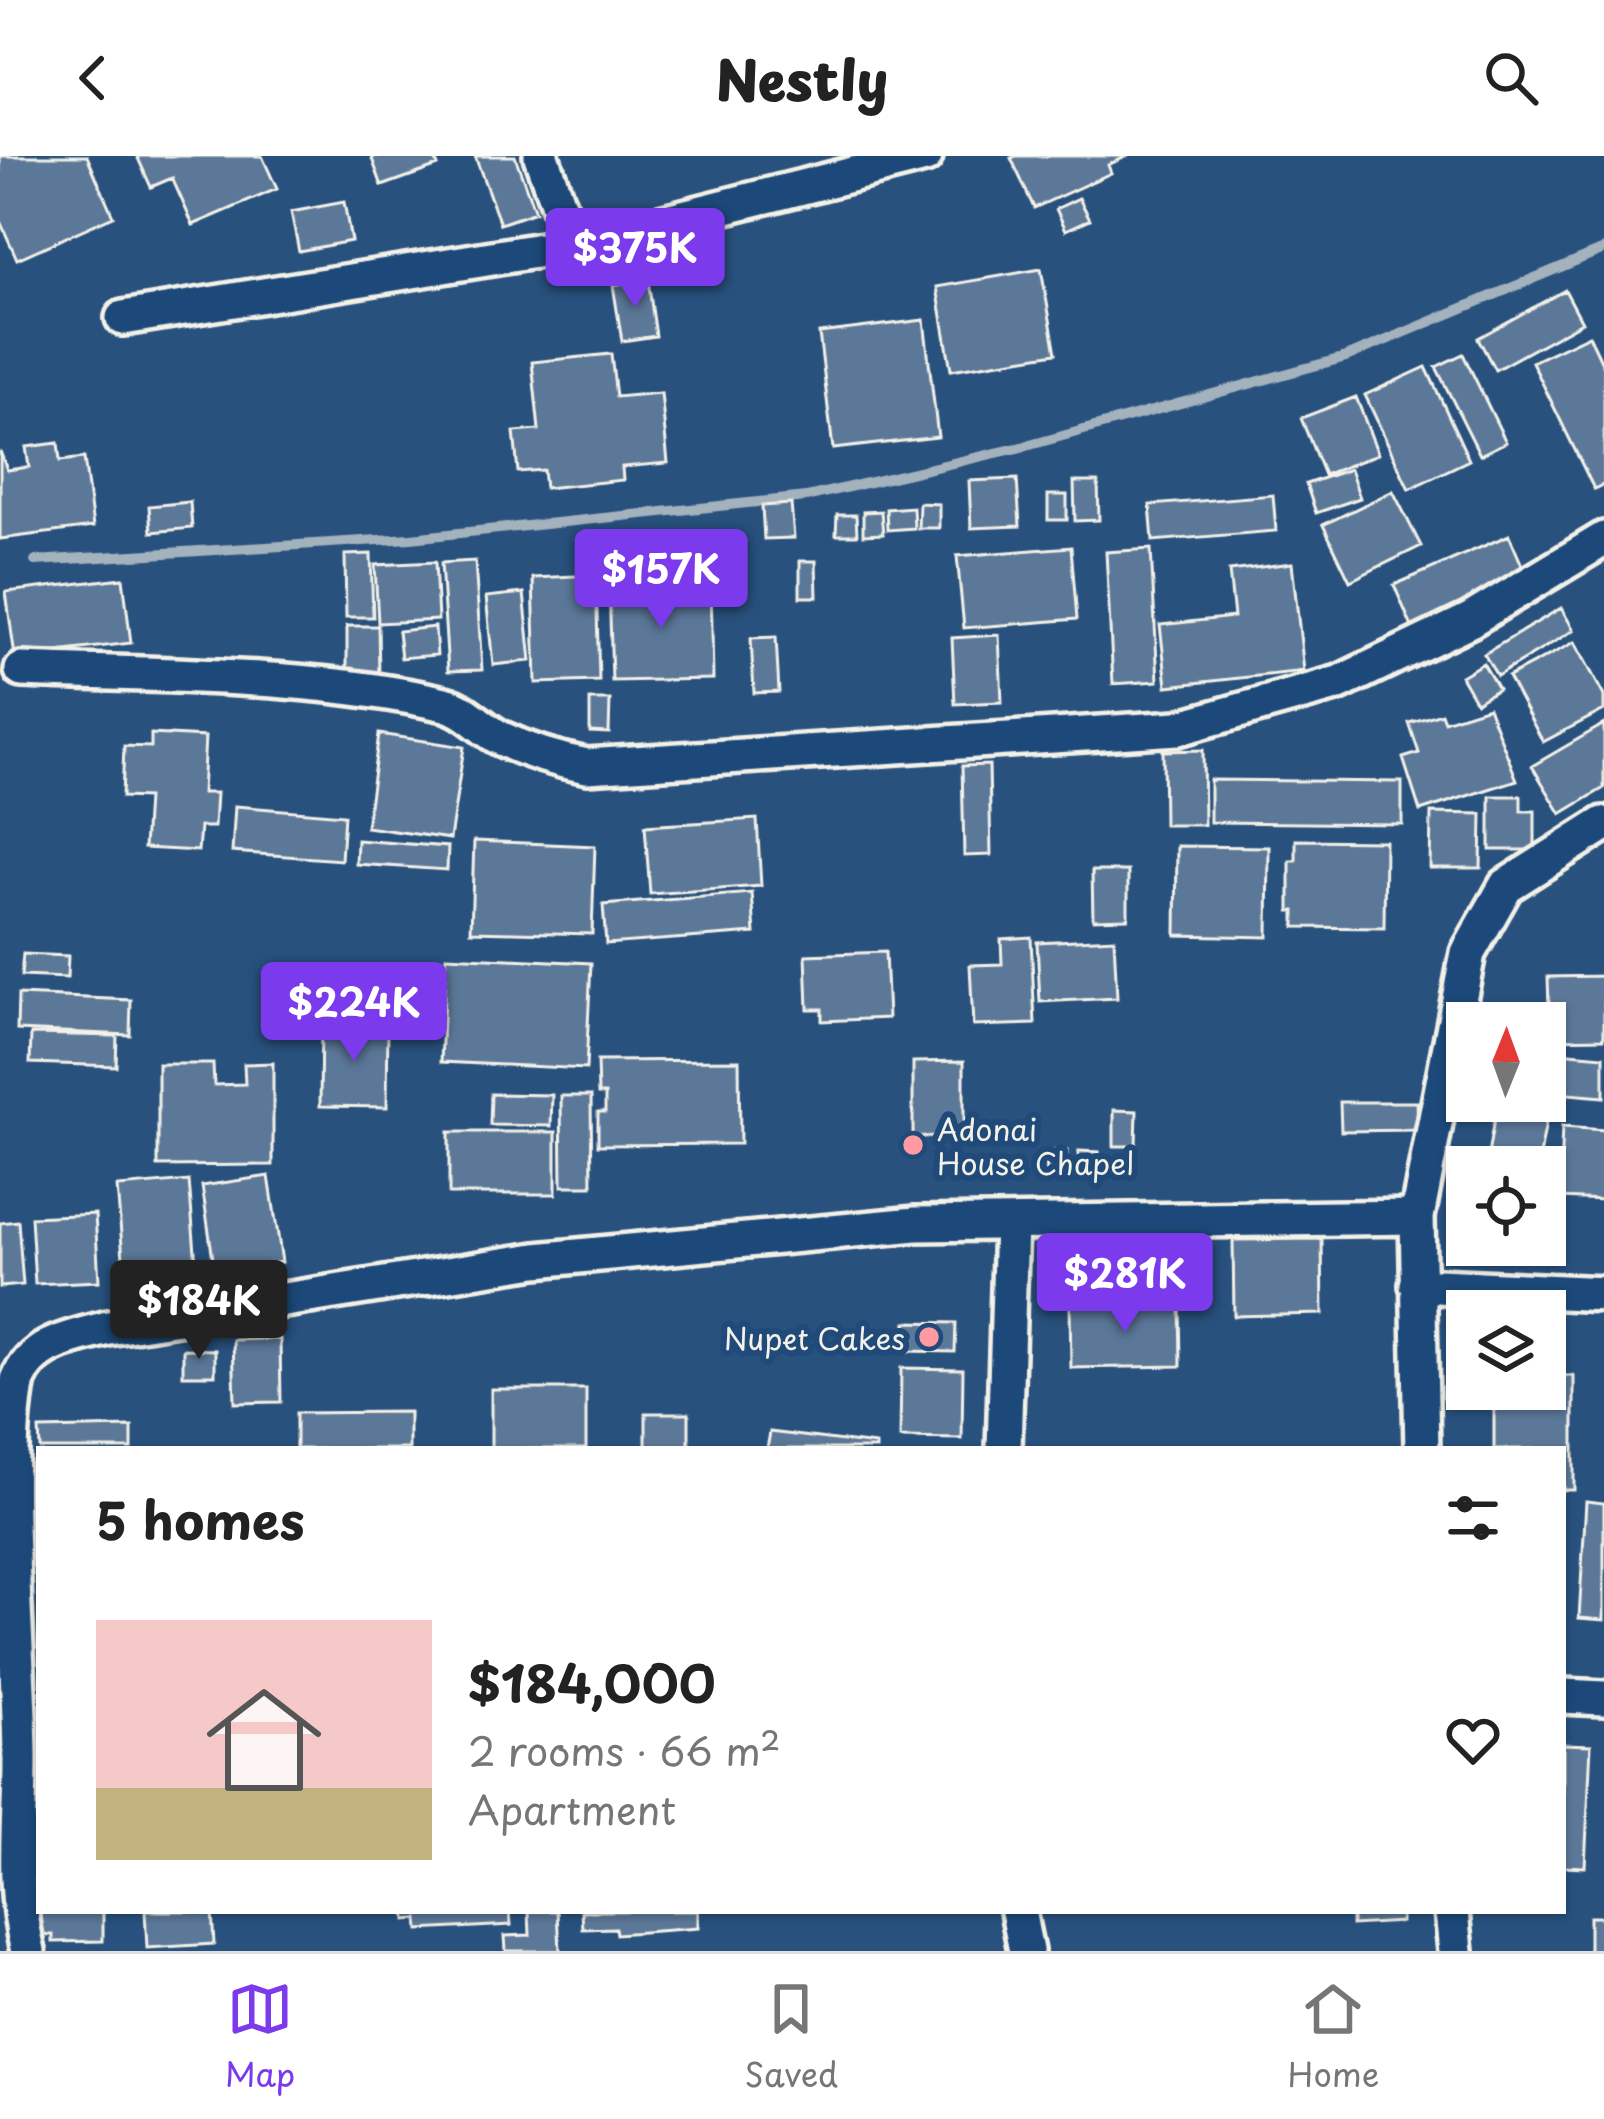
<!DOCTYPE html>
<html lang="en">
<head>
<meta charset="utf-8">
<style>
  :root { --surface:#fff; --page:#f2f2f2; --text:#222; --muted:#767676; --line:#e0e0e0; --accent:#7c3aed }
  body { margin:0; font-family:"Playpen Sans",sans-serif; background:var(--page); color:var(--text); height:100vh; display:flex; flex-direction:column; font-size:45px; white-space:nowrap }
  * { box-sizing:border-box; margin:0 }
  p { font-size:39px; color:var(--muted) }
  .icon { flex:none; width:66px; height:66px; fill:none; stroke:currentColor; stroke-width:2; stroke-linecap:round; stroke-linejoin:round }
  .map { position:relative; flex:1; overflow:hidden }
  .side { position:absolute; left:36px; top:1290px; width:1530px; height:468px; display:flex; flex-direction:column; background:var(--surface); border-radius:0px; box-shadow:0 3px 9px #0004 }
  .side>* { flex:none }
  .needle { width:78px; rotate:1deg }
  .buttons { position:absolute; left:1446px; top:846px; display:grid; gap:24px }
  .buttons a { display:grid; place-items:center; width:120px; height:120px; border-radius:0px; background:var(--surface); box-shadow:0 3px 9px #0004; font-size:60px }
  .price { position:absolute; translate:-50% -102px; padding:0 27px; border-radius:12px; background:var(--accent); color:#fff; font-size:39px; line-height:78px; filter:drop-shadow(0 3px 6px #0008) }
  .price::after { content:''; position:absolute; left:50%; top:72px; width:36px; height:27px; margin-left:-18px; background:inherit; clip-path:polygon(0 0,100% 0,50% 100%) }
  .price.active { background:#222; color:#fff }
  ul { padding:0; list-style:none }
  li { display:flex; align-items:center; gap:36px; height:300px; padding:0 60px }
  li+li { border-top:3px solid var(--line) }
  li span { display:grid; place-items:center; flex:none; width:336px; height:240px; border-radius:0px; color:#555 }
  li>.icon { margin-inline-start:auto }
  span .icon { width:144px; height:144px; fill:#fffc; stroke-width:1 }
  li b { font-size:51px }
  h2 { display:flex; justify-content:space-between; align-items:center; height:144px; padding:0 60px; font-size:51px }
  header { display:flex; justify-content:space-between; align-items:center; height:156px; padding:0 60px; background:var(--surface); font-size:54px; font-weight:800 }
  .menu { display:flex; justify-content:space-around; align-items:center; height:168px; border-top:3px solid var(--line); background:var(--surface); font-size:33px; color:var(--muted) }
  .menu a { display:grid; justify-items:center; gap:6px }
  .menu .active { color:var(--accent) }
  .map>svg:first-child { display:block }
</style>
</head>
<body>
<header><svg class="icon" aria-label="back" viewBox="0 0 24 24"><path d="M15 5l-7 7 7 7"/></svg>Nestly<svg class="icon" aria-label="search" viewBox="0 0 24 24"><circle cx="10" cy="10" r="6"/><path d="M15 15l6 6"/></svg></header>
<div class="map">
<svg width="1604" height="1795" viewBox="0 0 1604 1795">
  <rect width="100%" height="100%" fill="#28517e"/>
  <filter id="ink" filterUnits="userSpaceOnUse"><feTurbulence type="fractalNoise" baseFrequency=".00833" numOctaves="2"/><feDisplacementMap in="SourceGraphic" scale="24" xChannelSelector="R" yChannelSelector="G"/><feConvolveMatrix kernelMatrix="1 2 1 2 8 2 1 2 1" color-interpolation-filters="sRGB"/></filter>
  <g filter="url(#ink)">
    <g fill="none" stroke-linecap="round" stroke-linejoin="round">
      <path stroke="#a4b2be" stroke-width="10" d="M35,405L411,382L806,341L1030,289L1346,201L1604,93"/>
    </g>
    <path fill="#5b7899" stroke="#f4f1e8" stroke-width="3" d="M0,0H87L113,60L17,103L0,65Z
      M137,0H262L277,33L193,69L172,22L151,31Z
      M371,0H434L438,10L382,30Z
      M475,0H515L535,56L500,68Z
      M1016,0H1128L1108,9L1111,17L1034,52L1011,2Z
      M1079,42L1090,63L1066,74L1056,53Z
      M344,46L351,85L299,95L291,56Z
      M1041,113L1056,197L951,214L937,131Z
      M648,124L656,180L622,185L613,129Z
      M1565,134L1582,166L1495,214L1478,182Z
      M924,164L938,281L833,293L819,177Z
      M1589,179L1604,211V328L1594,333L1532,206Z
      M611,198L616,241L661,237L668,307L622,311L623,324L545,332L543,314L518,316L514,276L539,274L532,206Z
      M1463,198L1506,286L1480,299L1436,211Z
      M1426,211L1469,304L1409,333L1365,239Z
      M1356,241L1378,298L1324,319L1301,262Z
      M58,287L60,305L84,302L93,371L0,383V295L7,314L29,311L26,291Z
      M1350,313L1360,342L1316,357L1306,328Z
      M1017,323L1020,370L971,372L969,325Z
      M1074,326H1098L1099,364L1075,365Z
      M1393,335L1421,390L1350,425L1323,369Z
      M1048,339H1067V364H1048Z
      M1273,339L1276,375L1153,385L1150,349Z
      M190,346L192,372L151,376L149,350Z
      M919,347L939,348V372H918Z
      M791,348L794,382L764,383L762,350Z
      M913,351L914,372L887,374L886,353Z
      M881,355L883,378L863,379V356Z
      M837,359H856L857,379H836Z
      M1509,379L1527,421L1412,471L1394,429Z
      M1071,391L1077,463L964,472L957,400Z
      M1151,393L1158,525L1113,528L1106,396Z
      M371,398L373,461H346L345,399Z
      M475,405L482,514L448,515L441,407Z
      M800,405H816L817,441H800Z
      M435,406L438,464L378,467L375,409Z
      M1292,407L1304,515L1167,530L1160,469L1234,461L1229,415Z
      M596,419L599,525L536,527L533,422Z
      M123,422L131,487L15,501L6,436Z
      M711,426L713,523L612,525L609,428Z
      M524,437L531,505L493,509L486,441Z
      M1561,452L1574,474L1497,520L1484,498Z
      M347,470H378L379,519H347Z
      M435,471L437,499L401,502L398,475Z
      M999,479L1002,546L955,548L952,482Z
      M776,481L779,536L754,537L751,482Z
      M1575,486L1604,540V554L1543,586L1508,521Z
      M1483,507L1498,533L1476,546L1461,520Z
      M590,544H610L609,577L590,576Z
      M1488,551L1517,624L1420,655L1403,602L1419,597L1409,567L1441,557L1444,565Z
      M1604,568V632L1561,658L1532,610Z
      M151,578L205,581L202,637H216L214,671H200L198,695L144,692L147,642L122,641L124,590L151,591Z
      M379,578L464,591L450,683L366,671Z
      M1203,594L1204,669H1164L1163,595Z
      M989,609L991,699L964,700L962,610Z
      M1210,624L1402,626V668L1210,666Z
      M1490,640H1521V655H1535V694H1490Z
      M235,650L344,659L341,704L232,696Z
      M1431,657L1482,658L1481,712H1430Z
      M757,663L761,730L650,738L645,670Z
      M357,684L448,691L447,714L356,708Z
      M1296,684L1385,685L1384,772L1295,771V755H1290V705H1296Z
      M474,685L595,690L592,778L471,775Z
      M1177,690L1269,691L1268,781L1176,779Z
      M1092,715H1128V762L1093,763Z
      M752,737L755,777L606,788L603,749Z
      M1031,781L1035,868L973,870L970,809L1002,808L1001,783Z
      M1114,782L1117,842L1040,846L1037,786Z
      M885,796L888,862L822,865V853H808L806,799Z
      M23,798L68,800L67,822L21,820Z
      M446,800L591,807L586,913L441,906Z
      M1604,820V882L1550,883L1548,821Z
      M18,839L131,844L130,879L17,874Z
      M321,865L388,866L387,951L320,950Z
      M31,878L117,880L116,910L30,907Z
      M1559,896L1604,900V941L1556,937Z
      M739,904L740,988L598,989V956H605V938H598L597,905Z
      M964,905V981H913V906Z
      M273,907V1009L158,1010V908H213L214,929L245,928L244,908Z
      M491,938L552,939L551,970L490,969Z
      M561,940H591L592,1030H562Z
      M1340,946H1417L1418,974L1341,975Z
      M1114,954L1137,955L1136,990H1114Z
      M1495,957L1546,966L1538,1011H1486Z
      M1562,971L1604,974V1044L1559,1042Z
      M449,976H556V1038H449Z
      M1046,995H1067V1023H1047Z
      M1079,995L1099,996L1097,1019L1078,1018Z
      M269,1020L282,1106L215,1116L202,1030Z
      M189,1025L197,1120L125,1126L117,1031Z
      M95,1058L99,1125L35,1128L31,1061Z
      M18,1065L23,1129L0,1131V1067Z
      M1322,1083L1323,1158L1234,1160L1233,1084Z
      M1180,1147L1181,1210L1071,1212L1070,1148Z
      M906,1166L956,1167L955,1196L905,1195Z
      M280,1183L281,1246L235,1247L233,1184Z
      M183,1193L215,1194V1219H183Z
      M901,1212L963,1213L962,1283L900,1282Z
      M1545,1220H1574V1334H1563V1293H1494V1233H1545Z
      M491,1233H586V1293H491Z
      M409,1256V1293H296V1257Z
      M646,1257H689V1293H646Z
      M132,1271V1293H40L39,1273Z
      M770,1276L876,1289V1293H767Z
      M1586,1345L1604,1347V1464L1579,1462Z
      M1563,1588L1591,1589L1585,1711L1563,1710Z
      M41,1755H103V1785L53,1786V1779H41Z
      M145,1755H212L214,1788L147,1792Z
      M405,1755H510L511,1769L419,1774L418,1763L406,1764Z
      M529,1755H558L560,1795H506L505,1780L530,1779Z
      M582,1755H698V1772L616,1778L615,1772L583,1773Z
      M1352,1755H1401V1766L1352,1769Z
      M1589,1761H1604V1795H1589Z"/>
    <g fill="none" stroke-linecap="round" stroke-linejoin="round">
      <defs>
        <path id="street" d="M541,0L572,89
          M123,162L572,89L925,0
          M22,514C162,520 308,517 445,548C466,553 481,572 500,582C529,596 556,604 587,610L1178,572L1339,527L1470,464L1604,383
          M1417,1129L1604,1138
          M1004,1293L1011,1067
          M1422,1293L1417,1061L1468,797L1506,730L1604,668
          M1563,1540L1604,1542
          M1018,1755L1026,1795
          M1452,1755L1456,1795
          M28,1795C11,1725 20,1675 20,1605C20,1506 0,1307 18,1224C34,1186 72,1182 108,1172L536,1104L916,1068L1417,1061"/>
      </defs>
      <use href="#street" stroke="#f4f1e8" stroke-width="42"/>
      <use href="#street" stroke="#1f4a7a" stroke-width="33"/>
    </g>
  </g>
  <g fill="#ff9aa2" stroke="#1f4a7a" stroke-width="4.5">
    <circle cx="913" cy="989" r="12"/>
    <circle cx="929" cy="1181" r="12"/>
  </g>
  <g text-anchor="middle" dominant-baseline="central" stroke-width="12" stroke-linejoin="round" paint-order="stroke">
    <g font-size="30" fill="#f4f1e8" stroke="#1f4a7a" text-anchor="start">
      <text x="937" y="972">Adonai<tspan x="937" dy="34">House Chapel</tspan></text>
      <text x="905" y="1181" text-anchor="end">Nupet Cakes</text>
    </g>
  </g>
</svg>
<div class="buttons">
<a><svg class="needle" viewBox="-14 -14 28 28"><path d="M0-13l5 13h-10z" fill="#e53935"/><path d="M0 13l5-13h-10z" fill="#767676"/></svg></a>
<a><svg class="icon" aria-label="locate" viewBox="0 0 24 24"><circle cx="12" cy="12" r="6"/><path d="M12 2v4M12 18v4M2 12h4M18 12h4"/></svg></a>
<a><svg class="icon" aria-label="layers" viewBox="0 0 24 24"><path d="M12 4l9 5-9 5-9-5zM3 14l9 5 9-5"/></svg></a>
</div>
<b class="price" style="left:635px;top:154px">$375K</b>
<b class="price" style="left:661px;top:475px">$157K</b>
<b class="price" style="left:354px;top:908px">$224K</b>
<b class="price" style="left:1125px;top:1179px">$281K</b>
<b class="price active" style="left:199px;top:1206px">$184K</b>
<section class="side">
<h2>5 homes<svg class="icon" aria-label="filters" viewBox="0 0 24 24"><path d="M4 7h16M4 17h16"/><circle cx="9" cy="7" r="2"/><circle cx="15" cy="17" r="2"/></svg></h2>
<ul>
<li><span style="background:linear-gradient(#f6c9c9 70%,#c2b280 0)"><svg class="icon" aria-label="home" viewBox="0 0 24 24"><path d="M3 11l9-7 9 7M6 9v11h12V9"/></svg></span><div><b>$184,000</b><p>2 rooms · 66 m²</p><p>Apartment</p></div><svg class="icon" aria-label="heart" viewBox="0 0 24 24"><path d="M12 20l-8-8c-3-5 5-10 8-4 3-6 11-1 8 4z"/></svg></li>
</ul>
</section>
</div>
<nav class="menu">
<a class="active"><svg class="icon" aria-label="map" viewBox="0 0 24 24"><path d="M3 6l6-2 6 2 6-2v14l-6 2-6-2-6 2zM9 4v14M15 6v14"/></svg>Map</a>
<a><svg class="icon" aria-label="saved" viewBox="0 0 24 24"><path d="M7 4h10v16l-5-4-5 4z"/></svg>Saved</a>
<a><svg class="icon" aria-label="home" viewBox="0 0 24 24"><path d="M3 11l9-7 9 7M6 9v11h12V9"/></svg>Home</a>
</nav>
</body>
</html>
